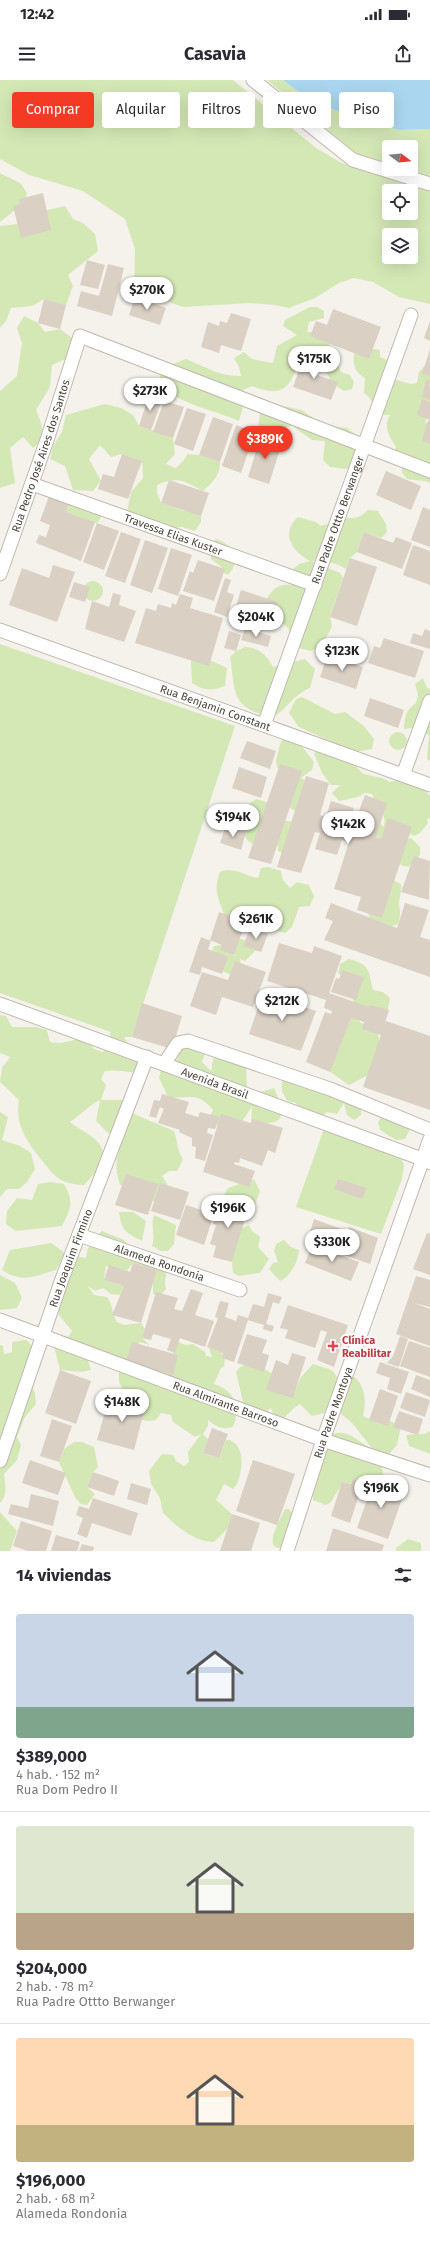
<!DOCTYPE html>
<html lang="es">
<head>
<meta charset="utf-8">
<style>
  :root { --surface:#fff; --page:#f2f2f3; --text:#2b2b33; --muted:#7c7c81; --line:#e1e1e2; --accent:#f33a25 }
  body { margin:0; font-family:"Fira Sans",sans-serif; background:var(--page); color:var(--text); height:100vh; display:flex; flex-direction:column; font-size:15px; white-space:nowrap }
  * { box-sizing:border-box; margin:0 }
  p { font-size:13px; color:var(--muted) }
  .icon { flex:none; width:22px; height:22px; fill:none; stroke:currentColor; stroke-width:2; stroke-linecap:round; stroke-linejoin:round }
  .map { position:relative; height:1471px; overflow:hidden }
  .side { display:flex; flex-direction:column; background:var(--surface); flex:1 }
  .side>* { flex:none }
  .guide { position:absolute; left:12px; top:12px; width:406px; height:36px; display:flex; gap:8px }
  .needle { width:26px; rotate:106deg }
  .tools { position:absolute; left:382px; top:60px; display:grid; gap:8px }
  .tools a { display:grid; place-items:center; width:36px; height:36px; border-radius:4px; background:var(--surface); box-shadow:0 4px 16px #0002; font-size:20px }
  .price { position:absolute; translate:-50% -34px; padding:0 9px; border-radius:14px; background:#fff; color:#222; font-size:13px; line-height:26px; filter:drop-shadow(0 1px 2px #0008) }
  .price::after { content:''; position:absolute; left:50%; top:24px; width:12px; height:9px; margin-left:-6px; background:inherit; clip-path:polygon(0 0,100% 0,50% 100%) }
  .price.selected { background:var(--accent); color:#fff }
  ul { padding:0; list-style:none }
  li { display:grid; align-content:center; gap:8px; height:212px; padding:0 16px }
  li+li { border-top:1px solid var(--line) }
  li span { display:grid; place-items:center; height:124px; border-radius:4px; color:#555 }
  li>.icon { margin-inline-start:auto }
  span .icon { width:72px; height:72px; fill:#fffc; stroke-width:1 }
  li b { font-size:17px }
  h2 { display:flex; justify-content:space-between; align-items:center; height:48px; padding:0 16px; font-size:17px }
  .pill { padding:0 14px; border-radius:4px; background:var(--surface); box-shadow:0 4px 16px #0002; font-size:14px; line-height:36px }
  .pill.selected { background:var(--accent); color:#fff }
  .status { display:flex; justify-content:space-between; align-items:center; height:28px; padding:0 20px; background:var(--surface); direction:ltr }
  .status svg { height:11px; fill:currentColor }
  header { display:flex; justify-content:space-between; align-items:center; height:52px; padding:0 16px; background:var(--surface); font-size:18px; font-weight:700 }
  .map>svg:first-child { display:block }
</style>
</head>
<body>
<div class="status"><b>12:42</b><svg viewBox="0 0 49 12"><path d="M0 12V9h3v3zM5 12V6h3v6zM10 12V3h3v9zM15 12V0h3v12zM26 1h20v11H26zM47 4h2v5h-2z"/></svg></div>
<header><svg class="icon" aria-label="menu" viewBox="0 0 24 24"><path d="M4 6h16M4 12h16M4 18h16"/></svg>Casavia<svg class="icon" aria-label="share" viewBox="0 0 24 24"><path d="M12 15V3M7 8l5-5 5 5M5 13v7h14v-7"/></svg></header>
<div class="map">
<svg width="430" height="1471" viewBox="0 0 430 1471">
  <rect width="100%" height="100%" fill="#f5f2ec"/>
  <path fill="#d4e8b6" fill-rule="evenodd" d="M0,0H233L316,68L340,82L364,91L430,112V224L399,217L373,202L354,198L339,203L315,218L289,228L275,225L250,223L183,227L134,210L135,169L125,139L83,111L29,95L0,79ZM389,111H411V133H389ZM389,155H411V177H389Z
    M267,0H283L308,19L399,50L430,49V97L406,89H411V67H389V84L357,74Z
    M0,93L20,103L27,113L25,122L0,142Z
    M65,126L73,139L83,143L95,154L98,171L68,195L73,206L66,225L44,219L32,226L11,228L6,241L0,248V146L18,144L35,133Z
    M310,227H317L324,231V238L309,242L307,252H318L329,263L341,292L350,295L354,302L352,309L344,311C334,305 329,301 326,289L312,284L311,270L303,267C292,298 292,322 252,306L243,310L245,320L239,341C211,329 180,325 158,303L163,288L186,279C204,286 220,297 241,296L239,287L234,278L244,272L252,279L273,283L277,266L297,255L283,246L285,240Z
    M24,236L38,243L45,252L60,249L75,260L70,277L52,285L50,307L36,330L41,343L44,359L33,368L23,357L10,368L15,403L0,408V311L17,296L22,263L17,248Z
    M373,269L380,270V277L387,280L389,288L386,297L411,304L417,303L419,292L428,282H430V332L425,342L430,346V403L424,401L407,399L402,393V388L395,383L394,374L396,367C389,356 383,347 390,335H380L369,317L364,313L365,298C354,292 353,285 354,273C361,269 367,273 373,269Z
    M268,323L302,330L316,340L332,346L347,348L359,357L361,373L347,389L330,387L323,380L325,361L312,360L292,346L282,348L277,354L261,356L258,347L261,327Z
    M105,324L121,328L133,335L139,346L151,350L162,349L173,358L175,374L166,384L176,388L184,380L187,374L199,375L220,382C220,396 213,402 203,411C184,401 178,396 157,405V413L161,423L184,431L191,427L201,436V442L195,451L182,447L162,450L126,437L131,412L143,398L142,381L122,374L111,377L100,365L89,379L101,401L93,411L73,410L65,386L50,379L53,366L62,352L66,335Z
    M66,416L83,422L89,417C101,422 107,432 97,443L66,432Z
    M368,430L378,431L386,444L387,452L381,458L364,452L357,472L350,478L346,489C335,482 324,480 312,481L340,493L343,498L330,536L332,546L322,566L311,571L290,566L289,549L263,526C270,512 275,503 292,505L295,498L292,490L299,484L310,481C292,472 280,453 298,437L316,442L321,446L328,444L331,437C347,436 355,443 368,430Z
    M216,459C235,466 243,478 228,495L224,493V489L211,479L210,467Z
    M83 511a10 10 0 1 1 20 0a10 10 0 1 1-20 0Z
    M0,564L235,646L132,957H124L133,972L144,976L138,992C126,993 116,989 105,991L101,999L106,1005L101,1020H123L134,1034L174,1051C178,1062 177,1070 183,1079L177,1091H169L162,1096L169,1107L156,1122L145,1119L135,1109L120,1105C114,1087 116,1074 124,1057L108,1053L96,1041L100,1020C91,1024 80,1035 70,1042C88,1056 101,1056 106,1081L84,1105C58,1104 54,1095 39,1077C25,1058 15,1044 19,1020L0,1002L2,988L10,977L0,973V935L6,936L12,947H36L47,950L50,962C62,965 73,959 86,958L94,969L103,972L111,952L0,913Z
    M245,567C259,567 267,576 273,587L305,579L315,589L310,608C292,616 288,628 272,638C230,626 236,615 230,577L236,571Z
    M203,577L227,588L225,606C212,611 204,611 192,603L191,581Z
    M423,598L427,608L430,609V681L427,679L429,655L412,648L404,649C404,639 406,629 416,623L418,615L415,604Z
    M302,617L335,634L345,632L364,646L374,659L372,669L354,672L299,647L289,633L296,619Z
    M389 661a9 9 0 1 1 18 0a9 9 0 1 1-18 0Z
    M289,658L301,665L314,682L312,690L301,698L307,701L298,733L289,727L282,693L277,687L276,680L281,661Z
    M319,668L348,677L363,694L382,698L390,702L400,699L421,706L430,716V739L427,738L428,743L420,753L414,756L399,750L388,764L373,754L379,741L383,747C389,735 376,726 372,714L365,713L358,717L339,721L332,713L340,705H331L322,693L314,674Z
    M256,719L270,723L256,766C239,758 241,744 243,728Z
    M282,741H290L295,744L282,773L278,771V766L275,760Z
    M411,758L420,767V775L409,787L401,785L397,777L404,760Z
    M268,787L281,791L283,800L290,808L297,802L309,805L314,816L310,826L299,827L292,847L285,853L241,841H227C220,823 212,811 220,792C234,786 244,796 258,798L261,788Z
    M391,799L401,804C402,812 399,817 399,824C400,831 401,836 398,844L392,846L370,838L367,831Z
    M233,856L249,862L256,870L245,881L240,879L241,886L234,896L222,891L211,875L214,866L222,865L237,877L233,871Z
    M349,879C371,885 368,890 373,910L383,912L390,918L388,929L383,937L358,928L349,913L345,899L338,893L340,884Z
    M355,936L361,943L376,948L380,961L372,993L349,1005L326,989L348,940Z
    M188,957L206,970L202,982L211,991L213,980L223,968L239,971L246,981L247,1010L253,1014L274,1008C287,1038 285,1046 251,1043L252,1026C239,1048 239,1048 214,1044L210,1037L213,1030C196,1010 190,1020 168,1017L159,998L161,989L178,979L177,968Z
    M286,998L361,1027V1035L354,1040L347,1035L344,1023L337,1034L327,1032L321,1037L300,1031L296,1023L287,1021L282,1011V1002Z
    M0,1032L8,1037L2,1060L20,1066L31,1073L35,1089L27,1102L19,1109H7L0,1117Z
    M382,1035L412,1045L405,1059L396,1060L380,1050L378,1043Z
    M324,1049L400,1076L404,1085L402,1099L381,1154L296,1127Z
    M254,1099L260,1111L254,1127L247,1134L241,1129L237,1120L229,1119L224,1115L228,1108Z
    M50,1102L64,1104C74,1121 71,1129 62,1146L16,1151L6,1144L7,1131L17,1118L32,1120L38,1104Z
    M119,1132H133L146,1141L142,1161C126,1153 121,1150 119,1132Z
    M154,1135L176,1145L174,1164L168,1171H161L152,1166C156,1153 150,1147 154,1135Z
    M249,1145L252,1151L260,1157L258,1167L269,1179L260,1193L239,1196L233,1193L232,1182L242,1148Z
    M102,1151L124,1160L130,1167L167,1185C168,1194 163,1199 166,1209L161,1215L153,1214V1192L133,1183L127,1191L106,1186L104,1200L124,1206L120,1215L111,1214L103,1208L95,1211L88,1206L94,1215L107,1217C113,1225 112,1234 117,1242L124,1245L141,1243L145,1249L142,1258L150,1265L140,1262L135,1269L171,1280L178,1262L186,1265L193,1264L205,1272L206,1276L212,1277L209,1268L221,1272L225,1279L224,1287L221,1288L214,1304C235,1311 241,1326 233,1347C221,1350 217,1347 208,1340V1346L203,1354L208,1359L203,1373L219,1378L226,1360H230C233,1362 238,1365 239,1369C244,1380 241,1401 233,1409L224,1404L216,1420L232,1434L227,1449L214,1462C192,1461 178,1447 163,1433L160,1418L151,1404L149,1391L162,1374L173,1375L176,1381L184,1386L189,1382L188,1372L201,1354L195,1357L173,1342L171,1335L161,1333L156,1340L147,1341L138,1339L119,1302V1292L125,1287L107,1280L102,1269L87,1277L91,1290L82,1292L60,1290L54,1266L69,1256L72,1251L59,1235V1226L64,1216L63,1206L75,1176L86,1178C87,1166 93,1158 102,1151Z
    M284,1160L291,1167L299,1170C298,1182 291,1196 280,1201L269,1189L273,1183L278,1182L274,1171L276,1164Z
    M51,1163L65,1173L56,1190C34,1196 23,1204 2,1190L10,1170Z
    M0,1195L15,1203L22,1217L17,1228L0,1230Z
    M26,1260L37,1270L28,1296L35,1313L36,1324L25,1337L17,1357L21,1365L17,1380L4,1394C5,1403 8,1416 0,1423V1265L3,1266L4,1274L12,1272V1262Z
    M248,1284C269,1288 280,1298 294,1313L301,1297L313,1284C330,1290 335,1287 340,1306L324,1333L312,1336L300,1324L294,1328L282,1340L273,1333L271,1328L266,1332L243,1322L236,1292L240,1287Z
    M351,1295C365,1302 367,1321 363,1336L374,1341L384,1338L401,1346L397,1365L381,1383L384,1398L374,1400L365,1409L363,1402L353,1399L351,1404L343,1402L331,1422L326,1425L313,1420V1414L327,1357C346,1345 357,1361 373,1370L353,1344L339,1332Z
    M430,1351V1374L409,1366L406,1355L424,1354Z
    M74,1362H82L94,1367L98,1387L93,1392L87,1407L95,1414L87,1425L81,1424L76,1419L59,1382L64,1369Z
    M285,1429H289L293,1434L282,1468C261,1470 281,1438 285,1429Z
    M0,1432L17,1451L10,1471H0Z
    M408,1459L421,1463V1471H396V1468Z"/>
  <path fill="#abd6ef" d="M283,0H430V49L399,50L350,36L308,19Z"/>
  <path fill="#dad0c4" d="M43,113L51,150L21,158L13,126L20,124L19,119Z
    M87,180L105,185L98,209L80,205Z
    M108,184L124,188L112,236L77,226L81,211L99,216Z
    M135,217L166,228L160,245L129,235Z
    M44,219L66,225L60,249L38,243Z
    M333,229L381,247L369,279L310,256L316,241L327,245Z
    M231,233L251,239L241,271L221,265L219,273L201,267L208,242L219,246L220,241L227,243Z
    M430,241V261L424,258Z
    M430,269V296L422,294Z
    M304,276L321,282L317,295L338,302L331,320L293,307Z
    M426,300L430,301V320L422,317Z
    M149,315L162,320L151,350L139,346Z
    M422,319L430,322V340L417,335Z
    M164,321L184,327L173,358L153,352Z
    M187,328L206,334L193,371L174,364Z
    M213,337L233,344L220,382L199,375Z
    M428,340L430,341V364L422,361Z
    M236,345L255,352L241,393L222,386Z
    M261,356L282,363L269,404L248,397Z
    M122,374L142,381L128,419L98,409L103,394L114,397Z
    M386,391L421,406L411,430L376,415Z
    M169,400L209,413L201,436L161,423Z
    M49,416L69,423L66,432L95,442L81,481L36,463L39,455L46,457L50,445L40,441Z
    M423,427L430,430V467L411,460Z
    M97,443L119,451L104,490L83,482Z
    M121,452L141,459L125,503L105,496Z
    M364,452L393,463L396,457L412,463L402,489L357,472Z
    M145,460L168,468L152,513L130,505Z
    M413,465L430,471V505L403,495Z
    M171,468L192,475L178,516L158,509Z
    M350,478L377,487L357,546L330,537Z
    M198,480L225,489L214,521L183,511L190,491L193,493Z
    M53,485L75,492L57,542L9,525L22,488L49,498Z
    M225,498L231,500L227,512L234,515L227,537L214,532Z
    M74,502L90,507L85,522L69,517Z
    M241,510L278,522L269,547L233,536Z
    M113,513L121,515L119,525L136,531L124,562L85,549L92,521L109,527Z
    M180,514L193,518L190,528L223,538L209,586L135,563L146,528L156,531L158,524L171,528L172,523L176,525Z
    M245,548L271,556L268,567L241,560Z
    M425,549L430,551V569L410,563L413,553L422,556Z
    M229,551L241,555L236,571L224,568Z
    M384,558L424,571L415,598L368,583L374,566L380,568Z
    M327,576L363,587L356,609L320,597Z
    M370,618L404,630L398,648L364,636Z
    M247,661L276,671L270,689L240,678Z
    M280,684L302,691L271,784L248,778Z
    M239,687L267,697L261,718L232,708Z
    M306,696L329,703L320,735L326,737L331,721L354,728L349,742L354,744L365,715L387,723L376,757L381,759L388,738L412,747L382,838L357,830L361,817L334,809L349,762L342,760L337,775L315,769L320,753L315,752L301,793L277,787Z
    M226,745L246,752L241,770L220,763Z
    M414,776L430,781L429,820L401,812Z
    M331,823L397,848L405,823L429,830L420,857L430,860V897L324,860L333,841L325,838Z
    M219,832L246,841L234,875L220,870L222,865L210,860Z
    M250,848L268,854L261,872L243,866Z
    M201,857L211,861L208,869L228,877L222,894L202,887L200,895L189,892Z
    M279,863L312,873L314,866L342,876L329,913L369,927L370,925L389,930L384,946L386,941L430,956V1030L363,1007L381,955L362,949L364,942L351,938L330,992L306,982L325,932L331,934L332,931L324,928L326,920L267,901Z
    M235,881L266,892L253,927L222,917L216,935L190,926L202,892L228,900Z
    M342,890L364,897L356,920L331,912L336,898L339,899Z
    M263,913L316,931L301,971L249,954Z
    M142,923L182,936L172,969L132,957Z
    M162,1014L189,1022L185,1033L198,1037L200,1032L220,1037L215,1049L208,1048L207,1053L213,1055L205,1081L195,1078L196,1067L192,1066V1058L179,1052L180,1050L158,1043L164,1029L160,1027L156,1038L149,1036L154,1020L160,1021Z
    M221,1034L251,1043L253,1039L283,1048L275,1073L268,1070L262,1086L240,1078L239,1083L235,1082L234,1084L255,1091L249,1107L203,1092Z
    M126,1094L158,1104L148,1135L115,1125Z
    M338,1099L367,1108L362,1119L334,1109Z
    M160,1103L189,1112L180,1140L151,1131Z
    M223,1118L249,1126L232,1182L213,1177L216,1166L210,1164L216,1145L213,1144L215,1136L220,1138L222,1132L219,1131Z
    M186,1125L214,1134L204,1165L176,1155Z
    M314,1139L347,1151L349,1147L378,1158L370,1184L307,1162Z
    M427,1153L430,1154V1195L413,1189Z
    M312,1165L359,1182L351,1201L305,1183Z
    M133,1183L157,1190L141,1243L112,1235L124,1206L104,1200L109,1185L130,1192Z
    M416,1196L430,1200V1227L414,1223L430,1229V1266L396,1254Z
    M191,1209L203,1213L195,1235L214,1241L205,1267L180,1258L175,1273L167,1270L171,1259L153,1254L151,1260L142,1258L156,1212L178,1218L174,1229L182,1231Z
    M268,1213L282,1217L279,1224L273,1222L266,1244L274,1246L272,1252L263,1249L264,1245L248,1240L234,1282L222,1278L223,1273L207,1267L218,1238L215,1237L220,1221L229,1223L225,1237L236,1241L238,1235L248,1238L253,1224L264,1227Z
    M288,1225L348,1245L334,1287L317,1280L327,1252L321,1250L315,1268L285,1258L288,1250L280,1248Z
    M247,1254L267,1260L262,1273L269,1275L264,1292L237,1283Z
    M400,1256L408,1259L399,1287L387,1283L393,1276Z
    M409,1261L430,1268V1297L400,1286Z
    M132,1262L178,1275L173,1295L126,1281Z
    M292,1273L306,1277L293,1318L266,1310L276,1280L288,1285Z
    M380,1282L409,1292L401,1314L387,1309L390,1298L376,1293Z
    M60,1290L91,1301L76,1344L45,1333Z
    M416,1295L430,1300V1317L411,1309Z
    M380,1309L398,1316L388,1346L369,1340Z
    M406,1312L430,1320L425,1337L400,1328Z
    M117,1316L146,1324L134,1370L97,1360L107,1325Z
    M399,1331L423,1339L418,1355L393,1347Z
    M52,1339L72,1346L59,1382L40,1376Z
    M212,1348L228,1354L219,1378L203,1373Z
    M30,1380L66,1393L58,1415L22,1403Z
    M253,1380L295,1394L277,1445L236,1431Z
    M93,1392L119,1401L114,1416L87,1407Z
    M353,1399L363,1402L350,1443L331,1436L342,1402L351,1404Z
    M374,1400L405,1410L388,1459L357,1448Z
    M131,1403L151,1409L147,1425L127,1419Z
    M31,1414L59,1421L53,1446L8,1434L11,1424L28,1428Z
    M93,1418L138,1433L131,1456L92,1443L87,1458L77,1454L83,1438L76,1435L79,1426L89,1429Z
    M232,1434L260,1443L251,1471H220Z
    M21,1441L52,1451L46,1471H28L13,1466Z
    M333,1448L384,1465L382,1471H326Z
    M56,1455L80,1462L77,1471H51Z
    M82,1464L94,1467L93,1471H79Z"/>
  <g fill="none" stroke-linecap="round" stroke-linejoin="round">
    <defs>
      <g id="minor">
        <path d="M253,0L353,80L430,104"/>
        <path id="s1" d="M32,404L315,505"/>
        <path id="s2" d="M0,494L47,360L80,256L430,391"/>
        <path id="s3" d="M0,550L430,705"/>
        <path id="s4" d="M264,645L411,235"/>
        <path d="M403,695L430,621"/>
        <path id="s5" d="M0,924L422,1079"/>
        <path d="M164,984L178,963L188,961L330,1009L430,1050"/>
        <path id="s6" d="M79,1155L240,1210"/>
        <path id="s7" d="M0,1240L323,1360L430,1395"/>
        <path id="s8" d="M0,1381L62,1199L147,977"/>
        <path id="s9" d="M287,1471L323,1360L430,1059"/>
      </g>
      <path id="tertiary" d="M422,1079L430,1081"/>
    </defs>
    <use href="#minor" stroke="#c1b9ae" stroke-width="15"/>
    <use href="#tertiary" stroke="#c1b9ae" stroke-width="18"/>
    <use href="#minor" stroke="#fff" stroke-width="13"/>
    <use href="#tertiary" stroke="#fff" stroke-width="16"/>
  </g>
  <path fill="#e0444e" stroke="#fff" stroke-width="1.5" d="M331 1260h4v4h4v4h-4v4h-4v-4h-4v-4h4z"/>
  <g text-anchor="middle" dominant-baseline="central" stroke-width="4" stroke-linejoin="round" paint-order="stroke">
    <g font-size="11" fill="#4a4339" stroke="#fff">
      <text stroke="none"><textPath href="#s2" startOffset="125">Rua Pedro José Aires dos Santos</textPath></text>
      <text stroke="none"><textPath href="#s4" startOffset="218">Rua Padre Ottto Berwanger</textPath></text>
      <text stroke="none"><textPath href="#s1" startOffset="150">Travessa Elias Kuster</textPath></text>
      <text stroke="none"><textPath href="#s3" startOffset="229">Rua Benjamin Constant</textPath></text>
      <text stroke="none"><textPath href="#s5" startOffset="229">Avenida Brasil</textPath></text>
      <text stroke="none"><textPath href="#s8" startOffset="215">Rua Joaquim Firmino</textPath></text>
      <text stroke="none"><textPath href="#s6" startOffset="85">Alameda Rondonia</textPath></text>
      <text stroke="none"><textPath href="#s7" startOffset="241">Rua Almirante Barroso</textPath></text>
      <text stroke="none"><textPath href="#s9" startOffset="146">Rua Padre Montoya</textPath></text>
    </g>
    <g font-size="11" font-weight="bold" fill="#be3a42" stroke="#fff" text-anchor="start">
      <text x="342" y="1260">Clínica<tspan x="342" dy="13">Reabilitar</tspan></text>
    </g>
  </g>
</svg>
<div class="tools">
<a><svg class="needle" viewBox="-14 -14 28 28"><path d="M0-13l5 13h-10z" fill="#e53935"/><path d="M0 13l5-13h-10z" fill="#7c7c81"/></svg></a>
<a><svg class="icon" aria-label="locate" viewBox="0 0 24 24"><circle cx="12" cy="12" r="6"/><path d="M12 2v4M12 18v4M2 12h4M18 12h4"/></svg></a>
<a><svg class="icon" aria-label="layers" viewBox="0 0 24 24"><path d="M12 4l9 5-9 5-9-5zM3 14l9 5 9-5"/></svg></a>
</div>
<b class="price" style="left:147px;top:231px">$270K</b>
<b class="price" style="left:314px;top:300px">$175K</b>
<b class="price" style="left:150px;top:332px">$273K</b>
<b class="price selected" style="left:265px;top:380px">$389K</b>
<b class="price" style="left:256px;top:558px">$204K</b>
<b class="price" style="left:342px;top:592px">$123K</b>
<b class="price" style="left:233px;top:758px">$194K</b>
<b class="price" style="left:348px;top:765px">$142K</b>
<b class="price" style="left:256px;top:860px">$261K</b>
<b class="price" style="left:282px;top:942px">$212K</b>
<b class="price" style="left:228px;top:1149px">$196K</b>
<b class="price" style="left:332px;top:1183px">$330K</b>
<b class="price" style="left:122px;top:1343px">$148K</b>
<b class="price" style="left:381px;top:1429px">$196K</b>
<div class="guide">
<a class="pill selected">Comprar</a>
<a class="pill">Alquilar</a>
<a class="pill">Filtros</a>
<a class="pill">Nuevo</a>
<a class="pill">Piso</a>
</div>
</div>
<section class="side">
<h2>14 viviendas<svg class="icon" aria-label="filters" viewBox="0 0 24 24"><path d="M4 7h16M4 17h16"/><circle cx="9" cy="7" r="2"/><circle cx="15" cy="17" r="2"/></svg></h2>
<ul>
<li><span style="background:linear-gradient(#c9d6e8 75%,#7fa58c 0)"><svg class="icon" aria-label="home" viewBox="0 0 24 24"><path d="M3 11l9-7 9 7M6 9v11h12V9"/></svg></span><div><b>$389,000</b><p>4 hab. · 152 m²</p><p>Rua Dom Pedro II</p></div></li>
<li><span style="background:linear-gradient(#dfe7d0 70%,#b9a48a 0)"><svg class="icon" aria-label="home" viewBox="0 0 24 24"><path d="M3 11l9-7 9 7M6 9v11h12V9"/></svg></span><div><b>$204,000</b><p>2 hab. · 78 m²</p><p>Rua Padre Ottto Berwanger</p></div></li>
<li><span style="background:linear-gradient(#ffd9b3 70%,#c2b280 0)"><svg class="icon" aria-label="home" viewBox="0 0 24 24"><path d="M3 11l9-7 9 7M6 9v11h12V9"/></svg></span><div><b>$196,000</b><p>2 hab. · 68 m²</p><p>Alameda Rondonia</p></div></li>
</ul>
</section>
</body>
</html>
